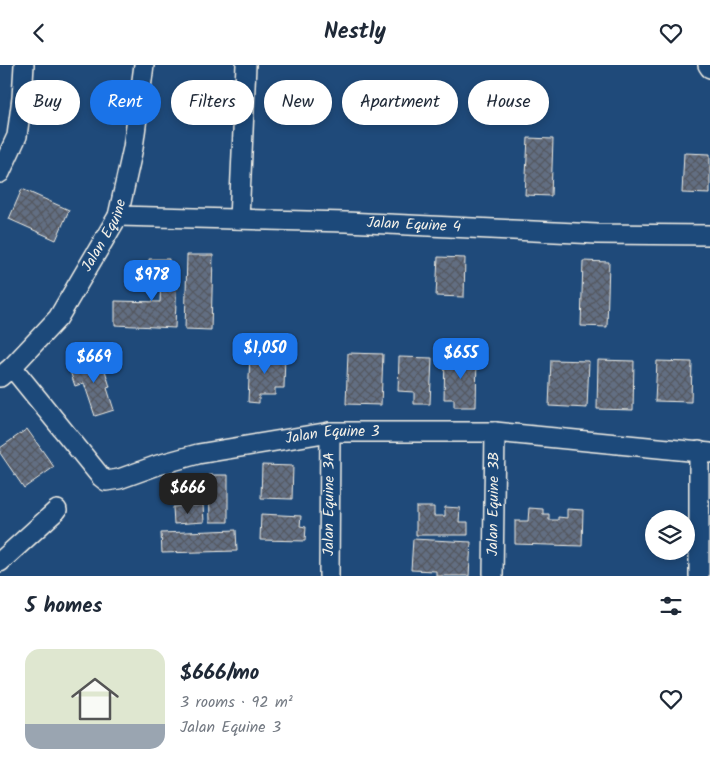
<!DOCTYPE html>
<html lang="en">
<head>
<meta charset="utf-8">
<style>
  :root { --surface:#fff; --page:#f6f6f7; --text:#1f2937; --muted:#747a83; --accent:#1a73e8 }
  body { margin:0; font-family:Kalam,sans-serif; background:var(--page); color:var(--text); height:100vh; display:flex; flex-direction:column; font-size:19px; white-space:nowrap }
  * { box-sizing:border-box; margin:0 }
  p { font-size:16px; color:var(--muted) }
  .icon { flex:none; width:28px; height:28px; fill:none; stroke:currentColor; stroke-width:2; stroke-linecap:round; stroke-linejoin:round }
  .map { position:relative; height:511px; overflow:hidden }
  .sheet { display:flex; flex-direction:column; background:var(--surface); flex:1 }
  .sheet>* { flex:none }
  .top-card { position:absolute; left:15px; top:15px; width:680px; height:45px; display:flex; gap:10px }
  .fabs { position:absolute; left:645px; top:445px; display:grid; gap:10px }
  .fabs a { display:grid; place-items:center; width:50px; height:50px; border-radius:50%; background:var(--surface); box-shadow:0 2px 8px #0003; font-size:25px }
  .price { position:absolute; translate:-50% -42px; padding:0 11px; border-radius:10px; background:var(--accent); color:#fff; font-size:16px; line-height:32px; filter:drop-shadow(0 1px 2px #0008) }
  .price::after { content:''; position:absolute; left:50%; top:30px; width:15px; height:11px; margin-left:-8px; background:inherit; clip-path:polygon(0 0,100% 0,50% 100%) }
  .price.on { background:#222; color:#fff }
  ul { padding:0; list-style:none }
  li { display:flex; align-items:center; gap:15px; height:125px; padding:0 25px }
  li span { display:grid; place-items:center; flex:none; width:140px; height:100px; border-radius:15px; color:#555 }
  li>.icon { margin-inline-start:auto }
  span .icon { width:60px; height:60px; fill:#fffc; stroke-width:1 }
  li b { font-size:21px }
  h2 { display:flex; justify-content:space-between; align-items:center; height:60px; padding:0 25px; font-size:21px }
  .chip { padding:0 18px; border-radius:22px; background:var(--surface); box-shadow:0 2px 8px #0003; font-size:18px; line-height:45px }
  .chip.on { background:var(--accent); color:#fff }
  header { display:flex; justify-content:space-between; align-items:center; height:65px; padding:0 25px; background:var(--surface); font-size:22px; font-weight:800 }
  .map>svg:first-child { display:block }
</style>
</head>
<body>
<header><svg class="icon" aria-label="back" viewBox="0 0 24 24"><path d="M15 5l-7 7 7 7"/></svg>Nestly<svg class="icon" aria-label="heart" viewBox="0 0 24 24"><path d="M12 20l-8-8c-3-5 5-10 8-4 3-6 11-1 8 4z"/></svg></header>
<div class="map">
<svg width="710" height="511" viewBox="0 0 710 511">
  <defs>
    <pattern id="building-cross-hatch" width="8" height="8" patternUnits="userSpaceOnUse" patternTransform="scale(1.25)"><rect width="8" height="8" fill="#626e82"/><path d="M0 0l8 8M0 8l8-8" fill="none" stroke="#545961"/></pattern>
  </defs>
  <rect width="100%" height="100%" fill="#1f4a7a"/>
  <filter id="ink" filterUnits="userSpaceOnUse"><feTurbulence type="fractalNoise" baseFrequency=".02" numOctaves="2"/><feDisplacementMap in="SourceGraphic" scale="10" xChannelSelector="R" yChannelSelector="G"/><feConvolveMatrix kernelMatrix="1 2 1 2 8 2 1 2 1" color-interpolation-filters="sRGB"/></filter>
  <g filter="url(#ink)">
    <path fill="url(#building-cross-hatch)" stroke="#f4f1e8" d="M528,73L553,74L551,131L525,130Z
      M684,88L710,89V129L682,128Z
      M22,124L69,145L56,175L9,154Z
      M187,190H213L211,265L185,264Z
      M438,192L465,193L464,232L436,231Z
      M149,194H169V210H177L175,263L115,260V236L160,237L161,215H149Z
      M583,196L609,197L607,262L581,261Z
      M250,288L285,289L284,323H275V330H259V338L248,337Z
      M348,288L383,289L381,340L346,339Z
      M445,290H477L476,342H454V334H444Z
      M105,291L108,301L104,302L110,322L107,323L114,345L95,351L84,318L75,321L69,303Z
      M399,292L432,293L430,339H414V327L398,326Z
      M551,295L589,296L587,343L549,341Z
      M598,295L634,296L633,345L597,344Z
      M657,296L692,297L691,337L655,336Z
      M27,364L54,402L24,423L0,388V383Z
      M262,400L293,401L292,434L261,433Z
      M209,410H228V457H210Z
      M203,440L204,457L174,459L173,442Z
      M416,442H434V451H445V442L460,443L459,457H468V470H416Z
      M529,443L543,444V449H549V455H558V452L567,453V444L583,445L582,481L515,479V456H528Z
      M261,449L301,451L300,461L306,462L305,476L260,475Z
      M236,465L237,486L162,488L161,468Z
      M413,474L471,477L469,511H436V506L411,505Z"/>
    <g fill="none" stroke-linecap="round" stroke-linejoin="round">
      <defs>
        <g id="minor">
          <path d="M708,0L710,3"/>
          <path d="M0,108L17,71L22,33L24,0"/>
          <path id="s1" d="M118,151L346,157L597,169L710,170"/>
          <path d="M239,154L246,0"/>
          <path id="s2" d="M12,302L101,412L106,416L119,414L158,400L198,389L330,367H495L710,388"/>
          <path id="s3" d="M0,312L12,302L58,253L118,151L133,83L144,0"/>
          <path d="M699,386V511"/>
          <path d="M0,497L57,445"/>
          <path id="s4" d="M329,511L330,367"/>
          <path id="s5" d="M493,511L495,367"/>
        </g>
      </defs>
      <use href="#minor" stroke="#f4f1e8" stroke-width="22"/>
      <use href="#minor" stroke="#1f4a7a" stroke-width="19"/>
    </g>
  </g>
  <g text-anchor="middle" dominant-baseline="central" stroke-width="4.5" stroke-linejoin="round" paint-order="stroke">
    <g font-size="15" fill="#f4f1e8" stroke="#1f4a7a">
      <text stroke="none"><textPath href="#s1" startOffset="296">Jalan Equine 4</textPath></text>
      <text stroke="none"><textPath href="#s3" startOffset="178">Jalan Equine</textPath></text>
      <text stroke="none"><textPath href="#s2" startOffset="380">Jalan Equine 3</textPath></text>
      <text stroke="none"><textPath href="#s4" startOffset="72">Jalan Equine 3A</textPath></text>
      <text stroke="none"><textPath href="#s5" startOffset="72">Jalan Equine 3B</textPath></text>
    </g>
  </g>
</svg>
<div class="fabs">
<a><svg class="icon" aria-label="layers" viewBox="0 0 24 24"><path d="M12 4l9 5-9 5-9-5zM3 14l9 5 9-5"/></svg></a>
</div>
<b class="price" style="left:152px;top:237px">$978</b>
<b class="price" style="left:265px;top:310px">$1,050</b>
<b class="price" style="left:461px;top:315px">$655</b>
<b class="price" style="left:94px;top:319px">$669</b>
<b class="price on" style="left:188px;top:450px">$666</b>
<div class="top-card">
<a class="chip">Buy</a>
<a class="chip on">Rent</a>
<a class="chip">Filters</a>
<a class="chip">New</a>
<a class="chip">Apartment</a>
<a class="chip">House</a>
</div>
</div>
<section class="sheet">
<h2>5 homes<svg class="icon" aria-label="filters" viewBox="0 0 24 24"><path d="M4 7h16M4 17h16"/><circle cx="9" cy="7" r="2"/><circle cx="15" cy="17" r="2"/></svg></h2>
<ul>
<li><span style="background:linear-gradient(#dfe7d0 75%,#9aa5b1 0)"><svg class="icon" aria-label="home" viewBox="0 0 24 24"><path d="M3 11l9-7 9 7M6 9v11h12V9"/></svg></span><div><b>$666/mo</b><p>3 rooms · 92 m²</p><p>Jalan Equine 3</p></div><svg class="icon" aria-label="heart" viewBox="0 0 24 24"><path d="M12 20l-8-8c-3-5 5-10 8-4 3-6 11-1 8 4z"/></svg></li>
</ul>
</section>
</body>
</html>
